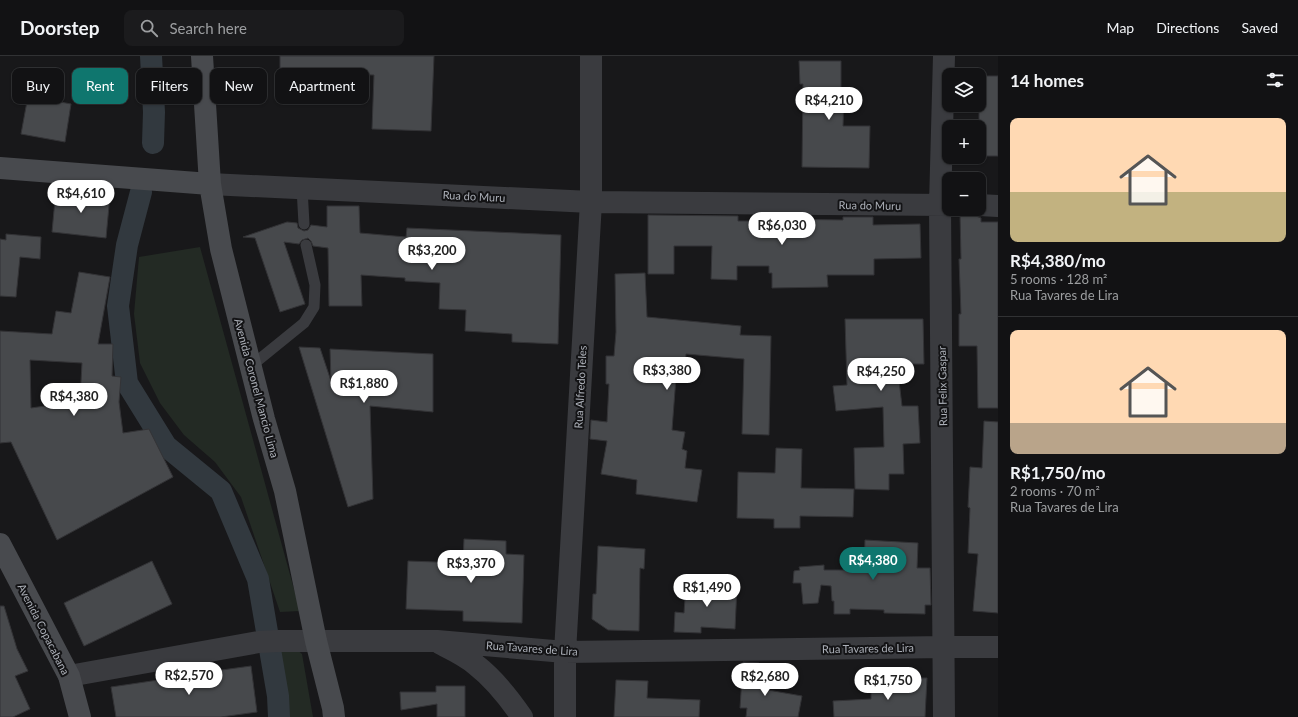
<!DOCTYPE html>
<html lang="en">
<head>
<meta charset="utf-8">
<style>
  :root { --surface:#121214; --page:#1b1b1d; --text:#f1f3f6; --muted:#9c9ea0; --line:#313234; --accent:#0f766e }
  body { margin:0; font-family:Lato,sans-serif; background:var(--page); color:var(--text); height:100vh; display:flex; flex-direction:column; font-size:15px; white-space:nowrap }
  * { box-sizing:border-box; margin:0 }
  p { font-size:13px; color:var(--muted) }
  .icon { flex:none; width:22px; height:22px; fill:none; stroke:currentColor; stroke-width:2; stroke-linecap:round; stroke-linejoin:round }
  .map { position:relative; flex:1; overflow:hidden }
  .sheet { display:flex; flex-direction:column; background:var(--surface); width:300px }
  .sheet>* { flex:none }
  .hud { position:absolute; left:12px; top:12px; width:380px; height:36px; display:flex; gap:8px }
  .tools { position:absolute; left:942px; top:12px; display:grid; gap:8px }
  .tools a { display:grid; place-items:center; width:44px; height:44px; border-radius:8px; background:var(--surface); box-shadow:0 1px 3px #0004,0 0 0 1px var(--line); font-size:20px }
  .price { position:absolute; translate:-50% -34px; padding:0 9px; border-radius:14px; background:#fff; color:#222; font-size:13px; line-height:26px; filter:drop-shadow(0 1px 2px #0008) }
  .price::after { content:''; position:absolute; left:50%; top:24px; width:12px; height:9px; margin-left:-6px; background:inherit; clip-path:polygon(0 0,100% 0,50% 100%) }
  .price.active { background:var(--accent); color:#fff }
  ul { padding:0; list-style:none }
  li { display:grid; align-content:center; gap:8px; height:212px; padding:0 12px }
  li+li { border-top:1px solid var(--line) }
  li span { display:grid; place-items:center; height:124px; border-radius:8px; color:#555 }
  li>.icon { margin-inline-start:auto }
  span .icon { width:72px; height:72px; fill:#fffc; stroke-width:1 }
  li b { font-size:17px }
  h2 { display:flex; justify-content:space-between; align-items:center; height:48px; padding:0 12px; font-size:17px }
  .chip { padding:0 14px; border-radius:8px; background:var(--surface); box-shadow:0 1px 3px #0004,0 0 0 1px var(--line); font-size:14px; line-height:36px }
  .chip.active { background:var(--accent); color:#fff }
  header { display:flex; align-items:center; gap:24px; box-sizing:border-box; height:56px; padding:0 20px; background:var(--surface); border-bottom:1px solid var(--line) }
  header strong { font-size:19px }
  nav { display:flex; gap:22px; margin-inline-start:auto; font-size:14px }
  .search { width:280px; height:36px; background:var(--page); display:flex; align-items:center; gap:10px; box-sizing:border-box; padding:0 14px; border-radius:8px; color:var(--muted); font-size:15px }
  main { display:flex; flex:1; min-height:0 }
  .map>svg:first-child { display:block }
</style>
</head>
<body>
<header>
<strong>Doorstep</strong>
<div class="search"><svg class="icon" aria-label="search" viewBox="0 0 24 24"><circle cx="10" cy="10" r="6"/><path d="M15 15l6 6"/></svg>Search here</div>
<nav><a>Map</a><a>Directions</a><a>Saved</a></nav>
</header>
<main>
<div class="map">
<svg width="998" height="661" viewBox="0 0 998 661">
  <rect width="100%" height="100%" fill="#18181a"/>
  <path fill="#232a24" d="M200,191L300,555L280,556L241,441L215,406L184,379L160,347L140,307L134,258L139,201Z
    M291,588L302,598L313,661H284L281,638L272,592Z"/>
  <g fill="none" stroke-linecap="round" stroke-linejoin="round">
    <path stroke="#32393f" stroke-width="22" d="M151,0L154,56L153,87
      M141,136L127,189L118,250L127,327L166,390L221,435L258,523L278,640L279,661"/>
  </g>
  <path fill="#47494c" stroke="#333336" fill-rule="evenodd" d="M280,0H434L431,75L372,73L374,19L280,17Z
    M799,5H841V37H844L843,70H870L869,112L802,111L803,28H800Z
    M979,20H998V100H979V53L958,52V49H979Z
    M28,40L71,48L65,86L21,78Z
    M56,133L110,139L106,182L52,176Z
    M327,150H359L360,177L406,181L407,172L561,179L558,288L512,286V278L465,275L466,254L439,253L440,227L405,225V222L361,219L362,250H329L328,192L313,190L311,185L308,182L302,184L299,188L284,186L305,248L280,256L255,182L243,181L287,166L297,167L298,172L304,175L308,174L311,169L327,171Z
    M960,158H971L981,162V166H998V352H978L977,290H959V258H961L959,203H961Z
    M648,159L738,160V165H770V163L843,164V161H873V169L920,168L921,202L874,203V219H827L828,231L772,232V217H769V210H737V224L711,223L712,190H674V218H648Z
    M6,178L41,181L40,203L20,201L16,241L0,240V183L6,184Z
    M79,216L110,221L98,288H113L112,320L121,321L119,346L123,377L149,373L173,421L57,484L11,386L0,387V275L52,278L56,255L71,257ZM30,304L82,307L80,345L31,352Z
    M645,217L647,261L741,270L740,279L771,280L769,379L742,378L744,303L686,298L685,321H676L672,374L685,376L682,393L687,395L685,412L702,414L697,446L636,438L637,424L601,418L607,385L590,383L591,364L607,366L609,328H606V300H614L616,276L615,218Z
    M845,263H923L924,308H897L902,350H918L920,387L903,388L904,418H889V434L855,433L854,392L884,391L883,351L836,355L833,330L847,329Z
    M299,291L320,292L331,325L330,293L433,298V356L370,350L373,443L348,451Z
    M984,365L998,366V557L973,555L978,498L968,497L970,452L968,451L970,411L982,412Z
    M776,392L802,393L801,432L854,433L853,461L800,460V472H774V463L737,462L738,416L775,417Z
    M464,483L506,485V498L524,499L522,567L463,565V555L406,553L408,505L463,507Z
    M865,484L918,487L917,512H930L931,549H925V558L884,557V554L850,553V558H834V545H832L831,530L821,529L818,547L803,548L801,527H793L794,515L800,514L799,511L824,509V514H864Z
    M598,490L645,493L644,513L640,512L639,575L608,574L592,563L593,538H596Z
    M152,505L172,548L84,590L64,547Z
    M686,528L737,530L735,573L701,571V577L674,576L675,556L684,557Z
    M0,550H4L17,593L28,615L15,620L30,653L13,661H0Z
    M743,606L759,607L757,632L802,640L798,661H746L747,652H740Z
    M251,610L257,656L221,661H116L111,631L179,621L178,620Z
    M900,622H927L925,661H834L833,645L871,643V626H900Z
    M616,624L648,625L647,642L700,644L699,661H614Z
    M436,630H465V661H437V648L401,654L400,636H436Z"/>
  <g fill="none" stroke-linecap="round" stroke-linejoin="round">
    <path stroke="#3a3b3f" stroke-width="11" d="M302,132L304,168
      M251,310L304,267L314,251L315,229L306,189"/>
    <path stroke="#3a3b3f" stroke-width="22" d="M944,0L940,149L944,661
      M210,128L591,146L949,149
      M979,149L998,150
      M441,588C453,594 466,600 476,609C494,623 509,642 522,661
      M69,620L259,586L278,585H437L565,596L945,591H998
      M565,661V596L591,146V0"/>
    <path stroke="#484a4e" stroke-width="22" d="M202,0L210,128L221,193L264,363L285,435L316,585L333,652L334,661
      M0,112L210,128
      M0,488L69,620L80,661"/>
  </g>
  <g text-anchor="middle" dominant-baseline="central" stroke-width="4" stroke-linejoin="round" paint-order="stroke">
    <g font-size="11" fill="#acb0b8" stroke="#131315">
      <text transform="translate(474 140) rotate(3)">Rua do Muru</text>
      <text transform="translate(870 149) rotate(1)">Rua do Muru</text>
      <text transform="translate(942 330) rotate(-91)">Rua Felix Gaspar</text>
      <text transform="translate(580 331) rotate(-87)">Rua Alfredo Teles</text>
      <text transform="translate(257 332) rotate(75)">Avenida Coronel Mancio Lima</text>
      <text transform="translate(44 573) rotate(63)">Avenida Copacabana</text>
      <text transform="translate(532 592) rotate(4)">Rua Tavares de Lira</text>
      <text transform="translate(868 592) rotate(-1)">Rua Tavares de Lira</text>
    </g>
  </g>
</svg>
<div class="tools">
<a><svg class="icon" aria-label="layers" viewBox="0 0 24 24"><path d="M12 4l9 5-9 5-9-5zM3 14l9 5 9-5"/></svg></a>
<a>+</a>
<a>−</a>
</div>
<b class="price" style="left:829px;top:65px">R$4,210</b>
<b class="price" style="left:81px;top:158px">R$4,610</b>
<b class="price" style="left:782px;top:190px">R$6,030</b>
<b class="price" style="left:432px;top:215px">R$3,200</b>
<b class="price" style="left:667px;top:335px">R$3,380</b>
<b class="price" style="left:881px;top:336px">R$4,250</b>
<b class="price" style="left:364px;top:348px">R$1,880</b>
<b class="price" style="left:74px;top:361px">R$4,380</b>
<b class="price active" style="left:873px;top:525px">R$4,380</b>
<b class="price" style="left:471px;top:528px">R$3,370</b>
<b class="price" style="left:707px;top:552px">R$1,490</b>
<b class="price" style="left:189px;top:640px">R$2,570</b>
<b class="price" style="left:765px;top:641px">R$2,680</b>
<b class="price" style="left:888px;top:645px">R$1,750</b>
<div class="hud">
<a class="chip">Buy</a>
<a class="chip active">Rent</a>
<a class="chip">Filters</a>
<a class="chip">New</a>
<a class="chip">Apartment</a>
</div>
</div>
<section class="sheet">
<h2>14 homes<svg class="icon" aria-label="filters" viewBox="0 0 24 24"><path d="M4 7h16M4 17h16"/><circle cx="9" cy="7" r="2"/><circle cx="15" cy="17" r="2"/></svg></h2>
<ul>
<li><span style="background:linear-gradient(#ffd9b3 60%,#c2b280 0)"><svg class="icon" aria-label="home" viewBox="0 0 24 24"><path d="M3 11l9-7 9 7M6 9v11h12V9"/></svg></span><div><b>R$4,380/mo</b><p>5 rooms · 128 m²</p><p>Rua Tavares de Lira</p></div></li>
<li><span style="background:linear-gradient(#ffd9b3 75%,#b9a48a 0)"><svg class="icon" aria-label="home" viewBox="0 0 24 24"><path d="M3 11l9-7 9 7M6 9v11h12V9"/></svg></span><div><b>R$1,750/mo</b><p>2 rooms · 70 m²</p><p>Rua Tavares de Lira</p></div></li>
</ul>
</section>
</main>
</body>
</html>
